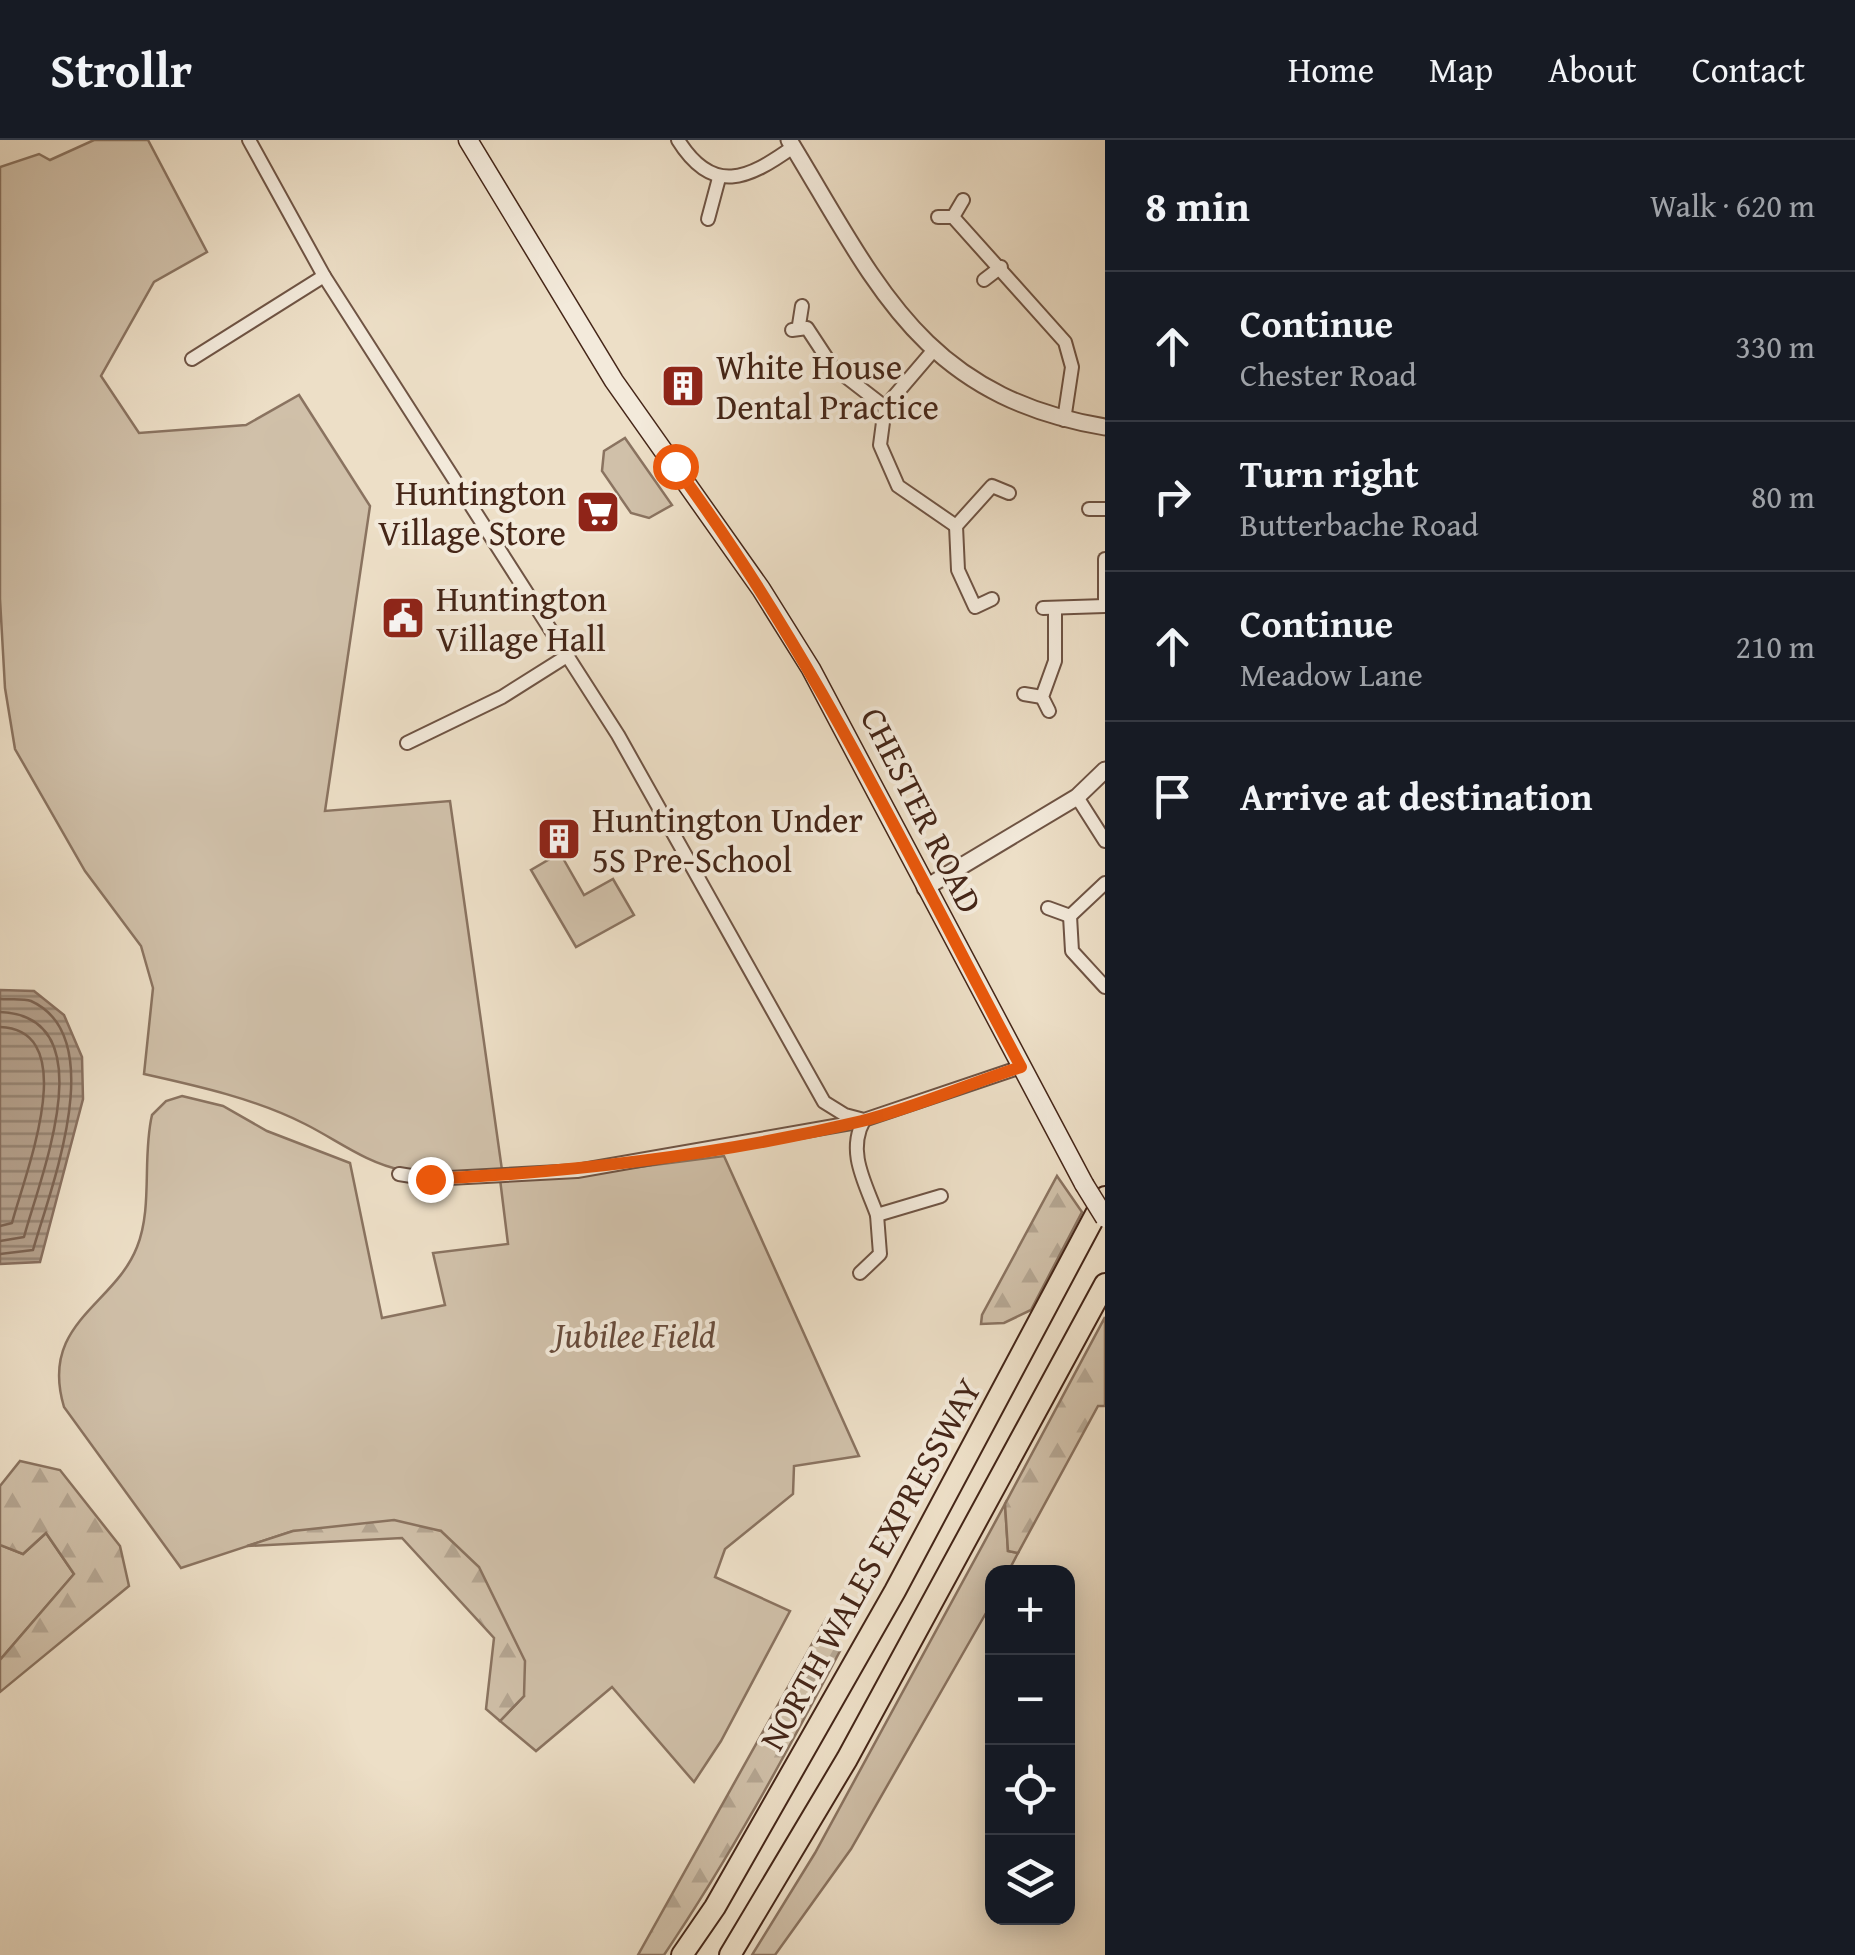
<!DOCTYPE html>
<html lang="en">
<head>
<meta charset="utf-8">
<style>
  :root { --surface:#171b24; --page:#242831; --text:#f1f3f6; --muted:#9ea1a6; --line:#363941 }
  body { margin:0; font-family:"Gentium Book Plus",serif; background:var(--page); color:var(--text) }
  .controls { position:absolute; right:30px; bottom:30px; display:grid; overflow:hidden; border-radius:20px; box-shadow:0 5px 25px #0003 }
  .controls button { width:90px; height:90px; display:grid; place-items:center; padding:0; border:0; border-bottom:2px solid var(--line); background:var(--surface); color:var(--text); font:50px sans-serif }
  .stop { position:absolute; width:30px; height:30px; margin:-22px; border:8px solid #ea580c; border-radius:50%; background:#fff }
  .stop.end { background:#ea580c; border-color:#fff; box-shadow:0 2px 10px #0008 }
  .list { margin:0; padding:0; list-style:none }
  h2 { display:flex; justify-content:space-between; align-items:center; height:130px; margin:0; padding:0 40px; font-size:42px }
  h2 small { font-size:32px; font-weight:400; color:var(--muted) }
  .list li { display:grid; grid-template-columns:65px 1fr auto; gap:30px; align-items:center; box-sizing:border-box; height:150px; padding:0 40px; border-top:2px solid var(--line) }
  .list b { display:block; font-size:38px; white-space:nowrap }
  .list p { margin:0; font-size:32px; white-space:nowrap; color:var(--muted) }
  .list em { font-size:32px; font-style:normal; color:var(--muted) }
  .icon { flex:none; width:55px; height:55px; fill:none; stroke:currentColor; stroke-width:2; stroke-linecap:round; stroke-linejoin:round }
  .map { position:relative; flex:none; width:1105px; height:1815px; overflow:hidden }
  header { display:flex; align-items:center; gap:60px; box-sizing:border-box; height:140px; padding:0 50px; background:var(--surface); border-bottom:2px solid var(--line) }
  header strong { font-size:48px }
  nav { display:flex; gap:55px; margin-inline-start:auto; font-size:35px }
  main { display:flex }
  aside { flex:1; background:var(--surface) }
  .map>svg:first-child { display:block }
  .green { fill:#d0c0a9; stroke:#8a7360; stroke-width:2.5 }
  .forest { fill:url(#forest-firs); stroke:#8a7360; stroke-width:2.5 }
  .water { fill:url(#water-rules); stroke:#886f5e; stroke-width:2.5 }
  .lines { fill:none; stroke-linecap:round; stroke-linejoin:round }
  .shore { stroke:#7c6352; stroke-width:2.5 }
  .minor-casing { stroke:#6f5444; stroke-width:16 }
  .tertiary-casing { stroke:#6f5444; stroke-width:19 }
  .secondary-casing { stroke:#452618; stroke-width:21 }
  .trunk-casing { stroke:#452618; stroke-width:24 }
  .minor { stroke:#f3eadb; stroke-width:12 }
  .tertiary { stroke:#f3eadb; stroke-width:15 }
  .secondary { stroke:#f3eadb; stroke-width:18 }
  .trunk { stroke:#eddfc7; stroke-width:20 }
  .secondary-bridge-casing { stroke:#452618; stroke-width:21; stroke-linecap:butt }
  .secondary-bridge { stroke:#f3eadb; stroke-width:18 }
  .route { stroke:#ea580c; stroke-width:12 }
  .labels { text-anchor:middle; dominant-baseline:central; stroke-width:8; stroke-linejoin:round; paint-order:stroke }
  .poi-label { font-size:35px; fill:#452618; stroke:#f3eadb; text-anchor:start }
  .street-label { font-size:35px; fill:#452618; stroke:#f3eadb }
  .park-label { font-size:35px; font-style:italic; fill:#684c3c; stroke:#f3eadb }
</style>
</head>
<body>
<header>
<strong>Strollr</strong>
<nav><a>Home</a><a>Map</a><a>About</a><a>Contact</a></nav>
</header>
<main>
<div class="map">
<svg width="1105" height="1815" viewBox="0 0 1105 1815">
  <defs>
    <pattern id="forest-firs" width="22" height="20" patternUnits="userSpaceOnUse" patternTransform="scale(2.5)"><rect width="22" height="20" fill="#d0c0a9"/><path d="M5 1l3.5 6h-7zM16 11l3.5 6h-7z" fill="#b4a591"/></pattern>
    <pattern id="water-rules" width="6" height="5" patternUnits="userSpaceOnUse" patternTransform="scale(2.5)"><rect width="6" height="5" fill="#b4a08c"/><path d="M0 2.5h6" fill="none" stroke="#948271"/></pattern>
  </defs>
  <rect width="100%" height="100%" fill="#eddfc7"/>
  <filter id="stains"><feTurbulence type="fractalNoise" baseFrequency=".002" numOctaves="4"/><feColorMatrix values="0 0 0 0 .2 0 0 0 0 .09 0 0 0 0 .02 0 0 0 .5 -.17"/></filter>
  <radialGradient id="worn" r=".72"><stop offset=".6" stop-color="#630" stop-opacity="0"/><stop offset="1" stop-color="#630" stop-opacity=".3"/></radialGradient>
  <!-- green -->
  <g class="green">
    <path d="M94 0H148L207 112 154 142 101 236 139 293 246 285 299 255 370 366 325 671 450 661 502 1030C469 1032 435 1037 402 1030 366 1023 337 1000 305 984 256 959 198 946 144 934L153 848 141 806 85 731 15 609 5 548 0 459V27L39 14 50 20Z"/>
    <polygon points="625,298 672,365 649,378 631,373 602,331 604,311"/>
    <polygon points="560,713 584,755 613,739 634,775 576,807 531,730"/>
    <path d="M182 956 223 966 267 991 350 1023 382 1178 445 1165 433 1113 508 1104 500 1039 584 1034 724 1016 859 1316 794 1326 793 1354 725 1409 715 1437 790 1471 721 1601 694 1642 612 1547 536 1611 500 1581 524 1556 441 1391H293L181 1428 64 1267C39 1183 114 1166 137 1107 153 1067 142 1017 152 975L166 961Z"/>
    <polygon points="1005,1364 1008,1411 1018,1413 1008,1432 992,1432 992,1461 986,1473 851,1709 775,1815 752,1815 815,1713"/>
    <polygon points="46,1393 74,1434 0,1520 0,1405 23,1414"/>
  </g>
  <!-- forest -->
  <g class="forest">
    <polygon points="1057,1036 1082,1072 1031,1170 1004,1183 981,1184 982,1175"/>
    <polygon points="1105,1177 1105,1266 1098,1266 1018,1413 1008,1411 1005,1364"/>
    <polygon points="20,1321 60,1330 120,1406 129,1446 0,1552 0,1520 74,1434 46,1393 23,1414 0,1405 0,1346"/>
    <polygon points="394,1380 441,1391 479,1427 525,1521 524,1556 500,1581 486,1569 494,1498 402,1398 247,1406 293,1391"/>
    <path d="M826 1479 838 1494 840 1511C785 1616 730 1717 664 1815H638Z"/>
  </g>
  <!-- water -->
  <polygon class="water" points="0,850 34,851 64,875 82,917 83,959 40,1122 0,1124"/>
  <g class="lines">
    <!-- shore -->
    <g class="shore">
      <path d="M0 859C9 860 23 858 31 861 111 897 50 1050 33 1110L0 1114"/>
      <path d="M0 872C107 876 40 1037 24 1097L0 1101"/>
      <path d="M0 887C84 890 24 1036 12 1083L0 1086"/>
    </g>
    <defs>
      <g id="minor">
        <polyline points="249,0 324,136 618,595 824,962 845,975 864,980 1021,927"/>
        <path d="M678 0C713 56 748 39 793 7"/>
        <polyline points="963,60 953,77 1065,202 1072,227 1064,280"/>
        <polyline points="938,77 953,77"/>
        <polyline points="708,79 719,38"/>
        <polyline points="984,140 1001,127"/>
        <polyline points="799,185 802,166"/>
        <polyline points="792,190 807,188 832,226 885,267"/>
        <polyline points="932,212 885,267 880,305 898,346 956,386 992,346 1009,353"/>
        <polyline points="192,219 324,136"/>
        <polyline points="1089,369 1105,369"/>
        <polyline points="956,386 958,430 975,467 992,459"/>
        <polyline points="1105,466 1105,419"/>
        <polyline points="1043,468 1105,466"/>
        <polyline points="1024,554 1042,557"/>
        <polyline points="1049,571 1042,557 1055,521 1055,468"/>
        <polyline points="407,603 502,557 567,516"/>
        <polyline points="1077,657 1105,701"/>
        <polyline points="1048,768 1070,776 1105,743"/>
        <polyline points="1070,776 1072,811 1105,847"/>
        <path d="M864 980C846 1012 866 1044 877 1075L941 1056"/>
        <polyline points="399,1034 430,1039 577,1031 857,982"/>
        <polyline points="860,1133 880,1114 877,1075"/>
      </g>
      <g id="tertiary">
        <path d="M789 0C877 144 921 256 1105 287"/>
        <polyline points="925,748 1077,657 1105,630"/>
      </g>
      <polyline id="secondary" points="468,0 614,241 761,449 811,529 1084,1044"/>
      <g id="trunk">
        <polyline points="682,1815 715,1767 895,1451 1105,1057"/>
        <polyline points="730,1815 847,1619 1105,1144"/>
      </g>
    </defs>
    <!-- minor casing -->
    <use href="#minor" class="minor-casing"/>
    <!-- tertiary casing -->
    <use href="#tertiary" class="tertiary-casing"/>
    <!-- secondary casing -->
    <use href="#secondary" class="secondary-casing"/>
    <!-- trunk casing -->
    <use href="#trunk" class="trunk-casing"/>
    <!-- minor -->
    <use href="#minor" class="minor"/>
    <!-- tertiary -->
    <use href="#tertiary" class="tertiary"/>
    <!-- secondary -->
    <use href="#secondary" class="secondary"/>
    <!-- trunk -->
    <use href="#trunk" class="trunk"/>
    <defs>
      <polyline id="secondary-bridge" points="1084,1044 1105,1078"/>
    </defs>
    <!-- secondary-bridge casing -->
    <use href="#secondary-bridge" class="secondary-bridge-casing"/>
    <!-- secondary-bridge -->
    <use href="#secondary-bridge" class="secondary-bridge"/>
  </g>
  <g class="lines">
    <!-- route -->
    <path class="route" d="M430 1039C576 1032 720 1015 862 981 916 967 968 944 1021 927 911 722 814 513 675 326"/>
  </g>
  <!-- icons -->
  <defs>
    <symbol id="building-square" viewBox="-11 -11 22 22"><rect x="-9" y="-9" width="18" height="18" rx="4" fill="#8f2418" stroke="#f3eadb"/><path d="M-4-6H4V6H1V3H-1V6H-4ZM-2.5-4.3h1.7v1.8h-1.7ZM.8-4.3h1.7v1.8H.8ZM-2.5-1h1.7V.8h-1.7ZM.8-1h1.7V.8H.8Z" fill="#fff"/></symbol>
    <symbol id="supermarket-square" viewBox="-11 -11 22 22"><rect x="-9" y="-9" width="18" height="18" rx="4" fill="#8f2418" stroke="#f3eadb"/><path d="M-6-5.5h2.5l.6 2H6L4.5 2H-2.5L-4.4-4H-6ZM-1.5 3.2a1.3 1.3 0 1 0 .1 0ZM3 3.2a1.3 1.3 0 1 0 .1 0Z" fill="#fff"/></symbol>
    <symbol id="civic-square" viewBox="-11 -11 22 22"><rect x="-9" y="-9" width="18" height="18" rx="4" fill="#8f2418" stroke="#f3eadb"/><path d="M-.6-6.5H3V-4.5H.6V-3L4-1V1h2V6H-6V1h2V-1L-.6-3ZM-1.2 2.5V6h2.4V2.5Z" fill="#fff"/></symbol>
  </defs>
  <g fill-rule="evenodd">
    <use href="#building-square" x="658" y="221" width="50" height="50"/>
    <use href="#supermarket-square" x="573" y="347" width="50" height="50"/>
    <use href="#civic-square" x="378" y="453" width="50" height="50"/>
    <use href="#building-square" x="534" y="674" width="50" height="50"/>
  </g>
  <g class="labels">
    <!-- poi labels -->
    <g class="poi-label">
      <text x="716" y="226">White House<tspan x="716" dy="40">Dental Practice</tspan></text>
      <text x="566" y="352" text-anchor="end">Huntington<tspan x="566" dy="40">Village Store</tspan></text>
      <text x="436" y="458">Huntington<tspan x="436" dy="40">Village Hall</tspan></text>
      <text x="592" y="679">Huntington Under<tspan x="592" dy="40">5S Pre-School</tspan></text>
    </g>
    <!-- street labels -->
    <g class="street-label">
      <text transform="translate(922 670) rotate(63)">CHESTER ROAD</text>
      <text transform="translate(870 1424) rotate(-61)">NORTH WALES EXPRESSWAY</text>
    </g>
    <!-- park labels -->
    <g class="park-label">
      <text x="635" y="1194">Jubilee Field</text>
    </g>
  </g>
  <rect width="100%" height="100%" filter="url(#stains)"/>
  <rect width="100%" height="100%" fill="url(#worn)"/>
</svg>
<div class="controls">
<button>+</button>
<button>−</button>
<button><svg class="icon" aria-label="locate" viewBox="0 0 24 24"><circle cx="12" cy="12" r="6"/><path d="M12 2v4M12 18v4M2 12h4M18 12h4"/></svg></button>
<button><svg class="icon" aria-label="layers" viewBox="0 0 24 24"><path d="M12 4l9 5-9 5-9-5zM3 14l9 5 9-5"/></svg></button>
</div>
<div class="stop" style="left:675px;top:326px"></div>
<div class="stop end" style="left:430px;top:1039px"></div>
</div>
<aside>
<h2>8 min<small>Walk · 620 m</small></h2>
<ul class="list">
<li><svg class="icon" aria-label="ahead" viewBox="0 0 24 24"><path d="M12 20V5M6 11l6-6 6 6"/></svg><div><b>Continue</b><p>Chester Road</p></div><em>330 m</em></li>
<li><svg class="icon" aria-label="right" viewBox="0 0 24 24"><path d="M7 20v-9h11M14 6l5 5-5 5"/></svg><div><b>Turn right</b><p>Butterbache Road</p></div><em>80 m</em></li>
<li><svg class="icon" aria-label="ahead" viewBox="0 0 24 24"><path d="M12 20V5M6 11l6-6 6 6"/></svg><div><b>Continue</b><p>Meadow Lane</p></div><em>210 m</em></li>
<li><svg class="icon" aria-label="arrive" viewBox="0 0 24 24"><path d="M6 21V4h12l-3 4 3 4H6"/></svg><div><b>Arrive at destination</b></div></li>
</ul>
</aside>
</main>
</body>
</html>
